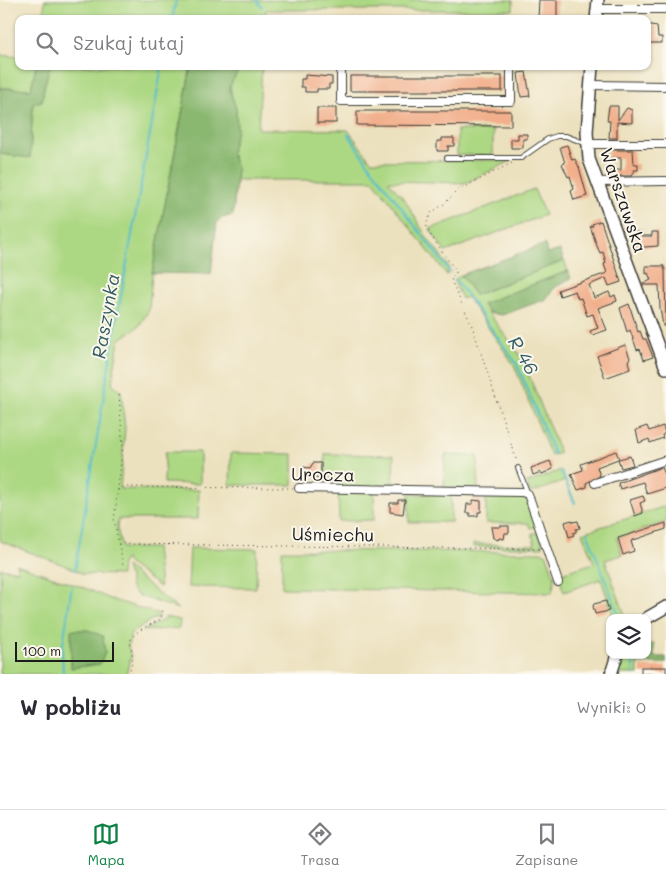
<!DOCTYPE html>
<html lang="pl">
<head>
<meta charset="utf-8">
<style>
  :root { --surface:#fff; --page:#f2f2f3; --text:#2b2b33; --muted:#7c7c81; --line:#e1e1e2; --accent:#0b8043 }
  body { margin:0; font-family:Mali,sans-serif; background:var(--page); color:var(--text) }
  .controls { position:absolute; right:15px; bottom:15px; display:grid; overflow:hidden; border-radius:10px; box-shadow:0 1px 4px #0004 }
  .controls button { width:45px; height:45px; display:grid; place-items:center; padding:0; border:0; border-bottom:1px solid var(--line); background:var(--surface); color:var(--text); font:25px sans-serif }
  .scale { position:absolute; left:15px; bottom:12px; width:99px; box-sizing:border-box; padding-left:5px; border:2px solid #1c1c1c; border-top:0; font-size:14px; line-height:18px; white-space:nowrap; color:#1c1c1c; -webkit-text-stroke:4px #fbf7ec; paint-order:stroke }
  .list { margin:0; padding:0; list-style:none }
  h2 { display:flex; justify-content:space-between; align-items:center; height:65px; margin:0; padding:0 20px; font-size:21px }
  h2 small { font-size:16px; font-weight:400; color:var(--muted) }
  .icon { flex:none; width:28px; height:28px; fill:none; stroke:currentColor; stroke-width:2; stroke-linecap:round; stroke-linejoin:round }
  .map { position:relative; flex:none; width:666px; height:674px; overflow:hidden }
  .search { position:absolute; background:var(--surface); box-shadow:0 1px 4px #0004; left:15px; right:15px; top:15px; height:55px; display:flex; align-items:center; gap:12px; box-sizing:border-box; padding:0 18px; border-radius:10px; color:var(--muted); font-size:19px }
  .sheet { height:135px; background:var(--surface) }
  nav { display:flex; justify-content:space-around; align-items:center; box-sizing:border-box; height:70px; border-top:1px solid var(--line); background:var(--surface); font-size:14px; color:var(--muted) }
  nav a { display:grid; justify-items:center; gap:2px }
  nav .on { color:var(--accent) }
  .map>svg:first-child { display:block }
  .green { fill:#add883; stroke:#647a50 }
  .forest { fill:#8ab871; stroke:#536a46 }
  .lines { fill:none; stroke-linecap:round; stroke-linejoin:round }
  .stream { stroke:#4fbbca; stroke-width:2 }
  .building { fill:#f2af8b }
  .lane-casing { stroke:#3b3a34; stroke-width:6 }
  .street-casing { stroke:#3b3a34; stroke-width:10 }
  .secondary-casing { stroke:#3b3a34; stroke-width:14 }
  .path { stroke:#3b3a34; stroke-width:1; stroke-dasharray:1 4; stroke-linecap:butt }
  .lane { stroke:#fff; stroke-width:4 }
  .street { stroke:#fff; stroke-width:8 }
  .secondary { stroke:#fff; stroke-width:11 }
  .labels { text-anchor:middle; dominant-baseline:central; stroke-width:4; stroke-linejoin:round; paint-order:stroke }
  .street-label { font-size:18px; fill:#1c1c1c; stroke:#fbf7ec }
  .water-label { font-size:19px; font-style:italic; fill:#305c62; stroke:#fbf7ec }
</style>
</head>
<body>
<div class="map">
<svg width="666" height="674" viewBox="0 0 666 674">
  <rect width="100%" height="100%" fill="#fbf7ec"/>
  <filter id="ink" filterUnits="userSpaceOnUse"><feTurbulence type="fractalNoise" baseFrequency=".02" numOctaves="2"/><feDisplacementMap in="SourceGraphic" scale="10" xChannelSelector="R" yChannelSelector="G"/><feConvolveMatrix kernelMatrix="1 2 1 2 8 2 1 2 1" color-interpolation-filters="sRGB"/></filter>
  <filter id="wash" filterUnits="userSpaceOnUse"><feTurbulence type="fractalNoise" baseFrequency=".0096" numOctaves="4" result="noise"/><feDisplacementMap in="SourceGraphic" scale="20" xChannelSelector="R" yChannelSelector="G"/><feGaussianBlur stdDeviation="1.12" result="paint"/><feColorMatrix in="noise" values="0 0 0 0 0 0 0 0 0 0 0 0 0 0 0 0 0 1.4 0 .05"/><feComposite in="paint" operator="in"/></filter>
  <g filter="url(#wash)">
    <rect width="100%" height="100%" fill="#ece1be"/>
    <!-- green -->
    <g class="green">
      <polygon points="45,0 513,0 513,10 266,10 265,19 43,19"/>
      <polygon points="0,55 19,57 19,66 36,66 31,89 0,88"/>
      <polygon points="50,66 191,66 152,273 149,310 139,326 119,340 112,383 121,391 125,428 120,489 199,490 198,519 118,519 117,528 122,548 156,548 160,587 129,564 125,559 122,564 121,575 83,574 69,567 0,541 0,154 30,157 33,103 42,101 44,87"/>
      <polygon points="227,66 262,66 258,129 348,130 371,161 513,160 465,183 388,181 405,200 426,236 449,267 447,275 373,180 236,180 237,168 231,153 237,129"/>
      <rect x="457" y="130" width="36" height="25"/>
      <polygon points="534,189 545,215 445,252 430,229"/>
      <polygon points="564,261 568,271 482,304 522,358 560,453 551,456 514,365 467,297 462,299 454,281 461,275 475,295"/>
      <polygon points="165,452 200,452 200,484 164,483"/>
      <polygon points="231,453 293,454 293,485 230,485"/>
      <polygon points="325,454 394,455 393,487 325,487"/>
      <polygon points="445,455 478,456 478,489 444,488"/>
      <polygon points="561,470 565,481 531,493 527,483"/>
      <polygon points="338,492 374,492 374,520 339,521"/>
      <rect x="409" y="494" width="42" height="28"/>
      <polygon points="486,495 524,496 527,499 538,526 530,528 528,523 486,523"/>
      <polygon points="666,506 666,522 617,538 622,555 605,560 626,618 614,618 601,579 564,592 558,574 594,563 582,533"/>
      <polygon points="532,533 539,533 543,547 473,547 473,544 535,545"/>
      <polygon points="190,548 257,549 256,588 188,587"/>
      <polygon points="282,550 541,552 547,555 555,578 552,593 282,588"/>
      <polygon points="16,564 90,590 110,599 159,614 157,619 153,619 131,633 128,646 131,657 126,674 0,674 0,568 18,571"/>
      <polygon points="126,567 178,609 137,595 130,587 130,575 128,575"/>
      <polygon points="165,617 180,620 179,628 143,631 164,619"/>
      <polygon points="623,655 637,655 638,674 617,674"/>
    </g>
    <!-- forest -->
    <g class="forest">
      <polygon points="36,66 50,66 44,87 42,101 33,103 30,158 0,154 0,88 31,89"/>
      <polygon points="191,66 227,66 238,71 229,88 236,108 237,129 231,153 237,168 233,215 222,218 217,221 211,274 152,273"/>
      <polygon points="545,244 547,254 560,250 564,261 475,295 461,275"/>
      <polygon points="568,271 571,278 554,288 546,299 502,315 490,313 482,304"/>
      <polygon points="71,630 88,630 103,636 105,653 100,664 71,668"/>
      <polygon points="647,644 654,644 654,657 666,657 666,663 638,663 637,655 647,655"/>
    </g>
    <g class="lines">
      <!-- stream -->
      <g class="stream">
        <polyline points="257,0 262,7"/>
        <polyline points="172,19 176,0"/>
        <polyline points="348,134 367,162 450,272"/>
        <polyline points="455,279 517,364 554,454"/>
        <polyline points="561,471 575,503"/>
        <polyline points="587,532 620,618"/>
        <polyline points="75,570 115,330 162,66"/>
        <polyline points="63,674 62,651 72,585"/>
        <polyline points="633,674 633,655"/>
      </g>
    </g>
    <g id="blocks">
      <!-- building -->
      <g class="building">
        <polygon points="539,0 557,0 557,19 538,19"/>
        <polygon points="651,25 657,26 658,37 662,37 662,43 648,43 647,26"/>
        <polygon points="526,72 530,96 521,97 518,73"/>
        <polygon points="305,75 332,77 332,84 329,84 329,89 317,89 317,92 305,92 305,87 301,87 301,79 305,79"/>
        <rect x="350" y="76" width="152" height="15"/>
        <polygon points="609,106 618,106 618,120 627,108 632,110 632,123 617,122 617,138 609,138 610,121 607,121"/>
        <rect x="317" y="108" width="19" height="15"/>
        <polygon points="357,111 511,111 511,126 357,125"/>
        <polygon points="518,134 527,134 527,139 523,139 523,148 511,148 511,139 518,139"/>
        <polygon points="442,138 454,138 454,146 448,146 448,151 437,151 437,141 442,141"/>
        <polygon points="567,145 572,160 575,159 579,167 587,196 574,200 571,191 574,189 570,176 568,177 562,164 565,163 560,147"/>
        <polygon points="608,150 633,150 634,164 638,164 638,170 634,170 634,173 632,173 632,176 611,176 611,170 621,170 621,158 608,158"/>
        <polygon points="601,221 621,282 609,286 606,278 589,285 594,298 609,292 611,297 615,295 617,301 598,308 607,330 592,335 590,331 598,328 593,314 587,316 581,298 578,299 575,291 560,296 558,290 607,273 604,264 606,263 603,252 600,253 597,246 590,226 593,226 592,224"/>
        <polygon points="632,232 642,232 642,236 652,236 652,232 658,232 658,246 632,248"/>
        <polygon points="646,266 664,266 664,269 665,269 666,326 663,326 660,308 659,285 643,285 643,284 651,280 648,273 646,274"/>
        <polygon points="629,304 638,332 640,331 643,339 646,339 653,357 644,360 640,349 637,350 630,330 627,332 620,308"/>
        <polygon points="625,345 630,358 628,361 630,369 605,378 597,356"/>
        <polygon points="647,426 649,431 663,426 665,433 662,435 663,438 650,443 649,439 639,443 636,430"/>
        <polygon points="616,451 619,459 630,456 633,465 621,468 618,459 597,467 600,476 586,483 587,487 578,490 571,474 583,470 581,464"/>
        <polygon points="550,461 553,469 542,474 541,472 533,475 531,468"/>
        <polygon points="313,463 321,463 321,479 303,476 303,467 310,468"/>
        <polygon points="662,467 665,475 666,475 666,488 647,494 643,482 620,489 618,483"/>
        <polygon points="643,496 645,501 640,503 643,513 635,516 630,500"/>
        <polygon points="398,500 405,500 403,514 390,512 390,503 398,503"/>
        <polygon points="473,500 481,501 481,512 478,512 478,516 470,516 470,513 466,513 467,504 473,504"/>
        <polygon points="572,520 573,522 578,521 580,528 576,529 576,532 573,533 574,535 569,537 565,522"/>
        <polygon points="666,523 666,529 631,541 634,551 623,555 618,538"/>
        <polygon points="500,526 509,526 509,533 505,533 504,539 499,538 498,540 493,538 491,527 500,527"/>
        <polygon points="606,601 609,611 595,614 593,606 594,604"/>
        <rect x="641" y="667" width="25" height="7"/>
      </g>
    </g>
  </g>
  <g filter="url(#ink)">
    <use href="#blocks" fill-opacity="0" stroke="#3b3a34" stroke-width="1"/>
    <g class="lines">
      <defs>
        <g id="lane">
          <polyline points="447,158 521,158 548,139 557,136 566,136 587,144"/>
          <polyline points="518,468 528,494"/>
        </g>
        <g id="street">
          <polyline points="597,9 666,9"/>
          <polyline points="341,66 341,101 511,101 511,66"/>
          <polyline points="591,85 666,86"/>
          <polyline points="587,144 666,144"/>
          <polyline points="597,182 666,181"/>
          <polyline points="595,483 666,460"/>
          <polyline points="299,488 522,492 528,494 558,582"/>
        </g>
        <g id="secondary">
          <polyline points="596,19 598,0"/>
          <polyline points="592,66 587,132 589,159 666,368"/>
          <polyline points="647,618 666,607"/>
          <polyline points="611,674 617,655"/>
        </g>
      </defs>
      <!-- lane casing -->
      <use href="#lane" class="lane-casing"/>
      <!-- street casing -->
      <use href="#street" class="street-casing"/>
      <!-- secondary casing -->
      <use href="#secondary" class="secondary-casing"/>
      <!-- path -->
      <g class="path">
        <polyline points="512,163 458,190 444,204 431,213 426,225 431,236 456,271 456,274 451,278 453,285 472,326 517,462"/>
        <polyline points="119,395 123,447 114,520 123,564"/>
        <polyline points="118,490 123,487 293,488"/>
        <polyline points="118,544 539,549"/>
        <polyline points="129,674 133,658 130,641 133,636 140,630 161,619 163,610"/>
      </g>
      <!-- lane -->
      <use href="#lane" class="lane"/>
      <!-- street -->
      <use href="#street" class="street"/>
      <!-- secondary -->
      <use href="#secondary" class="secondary"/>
    </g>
  </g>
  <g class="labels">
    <!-- street labels -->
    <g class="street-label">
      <text transform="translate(624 200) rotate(71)">Warszawska</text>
      <text transform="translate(323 474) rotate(1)">Urocza</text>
      <text transform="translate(333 534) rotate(1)">Uśmiechu</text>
    </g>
    <!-- water labels -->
    <g class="water-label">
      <text transform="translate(105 316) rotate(-80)">Raszynka</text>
      <text transform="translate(524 355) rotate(60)">R 46</text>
    </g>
  </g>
</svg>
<div class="controls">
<button><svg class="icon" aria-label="layers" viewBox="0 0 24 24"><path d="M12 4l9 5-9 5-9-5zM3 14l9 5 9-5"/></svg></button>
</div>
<div class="scale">100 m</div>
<div class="search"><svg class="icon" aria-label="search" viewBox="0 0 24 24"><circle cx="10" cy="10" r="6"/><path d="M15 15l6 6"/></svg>Szukaj tutaj</div>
</div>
<section class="sheet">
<h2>W pobliżu<small>Wyniki: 0</small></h2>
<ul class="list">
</ul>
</section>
<nav>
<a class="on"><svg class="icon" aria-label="map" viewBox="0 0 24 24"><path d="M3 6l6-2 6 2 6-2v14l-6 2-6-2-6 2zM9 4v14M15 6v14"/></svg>Mapa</a>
<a><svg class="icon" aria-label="directions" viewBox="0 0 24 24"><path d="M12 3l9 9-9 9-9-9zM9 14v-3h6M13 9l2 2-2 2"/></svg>Trasa</a>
<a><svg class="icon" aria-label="saved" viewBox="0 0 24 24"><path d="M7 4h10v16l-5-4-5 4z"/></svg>Zapisane</a>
</nav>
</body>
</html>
